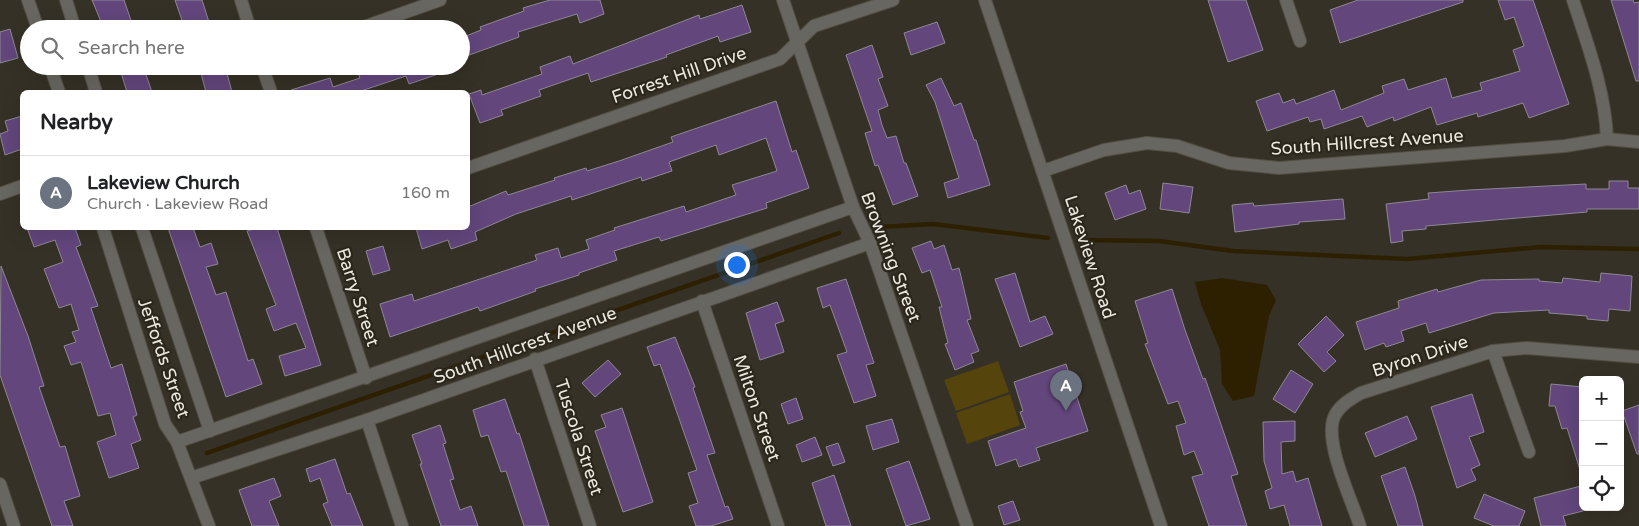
<!DOCTYPE html>
<html lang="en">
<head>
<meta charset="utf-8">
<style>
  :root { --surface:#fff; --page:#f2f2f2; --text:#202124; --muted:#757577; --line:#e0e0e0; --accent:#6c5c7f }
  body { margin:0; font-family:"Varela Round",sans-serif; background:var(--page); color:var(--text) }
  .controls { position:absolute; right:15px; bottom:15px; display:grid; overflow:hidden; border-radius:8px; box-shadow:0 5px 20px #0002 }
  .controls button { width:45px; height:45px; display:grid; place-items:center; padding:0; border:0; border-bottom:1px solid var(--line); background:var(--surface); color:var(--text); font:25px sans-serif }
  .you { position:absolute; left:736px; top:264px; width:18px; height:18px; margin:-12px; border:4px solid #fff; border-radius:50%; background:#1a73e8; box-shadow:0 0 0 8px #1a73e833 }
  .badge { display:grid; place-items:center; width:32px; height:32px; border-radius:50%; background:var(--accent); color:#fff; font-size:16px; font-weight:700 }
  .pin { position:absolute; translate:-50% -41px; filter:drop-shadow(0 1px 2px #0008) }
  .pin::after { content:''; position:absolute; top:26px; width:18px; height:15px; background:inherit; clip-path:polygon(0 0,100% 0,50% 100%) }
  .list { margin:0; padding:0; list-style:none }
  h2 { display:flex; justify-content:space-between; align-items:center; height:65px; margin:0; padding:0 20px; font-size:21px }
  h2 small { font-size:16px; font-weight:400; color:var(--muted) }
  .list li { display:grid; grid-template-columns:32px 1fr auto; gap:15px; align-items:center; box-sizing:border-box; height:75px; padding:0 20px; border-top:1px solid var(--line) }
  .list b { display:block; font-size:19px; white-space:nowrap }
  .list p { margin:0; font-size:16px; white-space:nowrap; color:var(--muted) }
  .list em { font-size:16px; font-style:normal; color:var(--muted) }
  .icon { flex:none; width:28px; height:28px; fill:none; stroke:currentColor; stroke-width:2; stroke-linecap:round; stroke-linejoin:round }
  .map { position:relative; flex:none; width:1639px; height:526px; overflow:hidden }
  .search { position:absolute; background:var(--surface); box-shadow:0 5px 20px #0002; left:20px; top:20px; width:450px; height:55px; display:flex; align-items:center; gap:12px; box-sizing:border-box; padding:0 18px; border-radius:28px; color:var(--muted); font-size:19px }
  .panel { position:absolute; background:var(--surface); box-shadow:0 5px 20px #0002; left:20px; top:90px; width:450px; height:140px; border-radius:8px }
  .map>svg:first-child { display:block }
  .green { fill:#56440d }
  .water { fill:#2d2000 }
  .lines { fill:none; stroke-linecap:round; stroke-linejoin:round }
  .stream { stroke:#2d2000; stroke-width:4.5 }
  .building { fill:#62467c; stroke:#8e8895 }
  .minor-casing { stroke:#524e44; stroke-width:14 }
  .tertiary-casing { stroke:#524e44; stroke-width:14 }
  .minor { stroke:#686660; stroke-width:12 }
  .tertiary { stroke:#686660; stroke-width:12 }
  .labels { text-anchor:middle; dominant-baseline:central; stroke-width:4.5; stroke-linejoin:round; paint-order:stroke }
  .street-label { font-size:18px; fill:#eae8e0; stroke:#2b271c }
</style>
</head>
<body>
<div class="map">
<svg width="1639" height="526" viewBox="0 0 1639 526">
  <rect width="100%" height="100%" fill="#353126"/>
  <!-- green -->
  <g class="green">
    <polygon points="998,361 1009,392 956,411 944,380"/>
    <polygon points="1010,394 1020,425 967,444 956,413"/>
  </g>
  <!-- water -->
  <polygon class="water" points="1222,278 1267,285 1276,300 1269,316 1254,396 1233,401 1222,384 1220,350 1201,304 1195,282"/>
  <g class="lines">
    <!-- stream -->
    <g class="stream">
      <polyline points="879,227 933,224 1048,238"/>
      <polyline points="1080,240 1159,241 1233,251 1407,259 1540,247 1639,249"/>
      <polyline points="207,453 839,233"/>
    </g>
  </g>
  <!-- building -->
  <g class="building">
    <polygon points="92,0 124,0 134,29 104,29"/>
    <polygon points="175,0 202,0 209,22 185,29"/>
    <polygon points="550,0 600,0 604,14 580,23 577,14 518,32 519,37 461,58 461,38 481,30 480,27 524,11 523,8"/>
    <polygon points="1208,0 1246,0 1263,50 1228,62"/>
    <polygon points="1358,0 1463,0 1463,2 1340,43 1330,10"/>
    <polygon points="1498,0 1533,0 1569,104 1529,118 1523,103 1478,117 1477,113 1437,125 1431,107 1394,121 1393,117 1367,127 1362,116 1324,129 1321,119 1310,122 1308,117 1267,131 1256,101 1279,93 1283,103 1294,99 1296,104 1334,90 1341,110 1384,93 1382,86 1404,79 1408,90 1446,78 1452,98 1482,90 1480,83 1520,71 1513,50 1524,46 1514,17 1505,20"/>
    <polygon points="1611,0 1633,0 1634,3 1639,2 1639,81 1636,81"/>
    <polygon points="742,5 751,32 720,42 718,36 666,55 667,57 591,82 588,73 539,90 541,96 501,110 503,115 480,123 469,94 481,90 482,95 542,74 540,67 570,56 573,64 699,15 700,19"/>
    <polygon points="937,22 945,43 911,55 904,33"/>
    <polygon points="10,29 18,58 0,63 0,32"/>
    <polygon points="872,45 883,77 878,79 888,106 878,110 882,125 887,138 896,136 904,163 906,163 918,196 893,205 878,165 875,166 865,133 872,131 846,55"/>
    <polygon points="119,66 143,66 152,92 127,92"/>
    <polygon points="199,66 225,66 232,92 206,92"/>
    <polygon points="377,66 456,66 456,68 409,84 406,76 358,92 292,92 291,90 330,78 333,87 360,78 358,73"/>
    <polygon points="941,78 954,106 961,103 974,140 976,140 990,185 948,198 944,183 959,178 935,102 926,85"/>
    <polygon points="776,101 792,152 796,150 809,188 766,203 767,208 661,241 659,237 614,251 617,260 579,273 579,275 535,289 536,291 480,311 478,307 390,337 380,304 412,294 414,301 537,260 535,255 558,248 561,258 589,249 586,240 615,230 614,228 684,206 686,212 736,195 732,185 777,171 766,138 719,155 716,145 669,162 672,171 642,181 641,177 572,200 571,196 516,214 475,232 477,240 451,249 448,240 422,249 416,228 468,228 468,207 506,191 508,195 555,180 554,178 586,168 587,171 619,161 673,142 671,137"/>
    <polygon points="22,116 22,149 5,155 0,134 8,131 5,121"/>
    <polygon points="1609,181 1628,181 1628,188 1639,188 1639,209 1587,209 1587,212 1426,226 1426,229 1402,231 1403,241 1391,243 1386,204 1429,199 1428,193 1469,190 1586,184 1586,189 1609,189"/>
    <polygon points="1163,183 1193,187 1189,213 1160,209"/>
    <polygon points="1126,185 1129,194 1140,190 1146,209 1115,220 1105,193"/>
    <polygon points="1343,199 1345,219 1299,222 1299,224 1235,232 1232,205 1253,203 1254,206"/>
    <polygon points="27,228 75,228 81,245 76,247 98,306 91,308 111,368 122,364 137,415 133,417 141,440 131,444 139,468 109,478 97,442 116,435 110,413 98,416 81,362 71,365 64,346 76,342 72,332 79,330 71,304 59,308 44,269 63,262 55,240 34,247"/>
    <polygon points="168,228 193,228 200,247 211,243 218,264 206,267 216,295 226,292 248,361 253,359 262,384 226,397"/>
    <polygon points="257,228 277,228 321,365 285,376 279,356 306,348 296,323 274,331 266,309 276,305 247,231"/>
    <polygon points="931,241 934,249 944,245 952,270 959,268 971,319 967,320 979,351 971,354 974,362 955,370 945,344 948,343 939,307 942,307 930,270 922,273 912,248"/>
    <polygon points="383,246 390,270 373,275 366,251"/>
    <polygon points="1,266 28,336 44,386 39,387 60,447 65,446 80,496 64,501 73,526 52,526 0,375"/>
    <polygon points="1015,273 1030,322 1045,316 1053,334 1020,347 995,279"/>
    <polygon points="1601,273 1632,276 1630,311 1609,309 1608,321 1587,319 1587,316 1549,313 1549,310 1494,313 1429,333 1426,323 1401,331 1404,341 1386,347 1384,343 1365,350 1356,322 1399,308 1398,301 1437,289 1438,292 1481,280 1539,279 1539,281 1562,283 1563,278 1600,282"/>
    <polygon points="846,279 874,363 866,365 876,396 854,403 837,355 847,352 830,305 823,308 817,288"/>
    <polygon points="1172,289 1185,330 1203,379 1205,378 1238,474 1231,476 1247,526 1209,526 1192,477 1203,474 1194,451 1184,455 1176,426 1186,423 1178,401 1168,404 1145,344 1148,343 1135,301"/>
    <polygon points="777,302 784,321 775,324 784,352 760,360 746,313"/>
    <polygon points="1326,316 1344,335 1327,352 1336,361 1324,372 1298,344"/>
    <polygon points="675,337 695,387 693,388 715,453 707,455 725,507 728,506 733,519 711,526 696,526 689,506 698,503 688,473 697,470 660,364 654,366 647,347"/>
    <polygon points="608,360 621,374 595,397 582,383"/>
    <polygon points="1066,364 1088,431 1036,448 1040,460 1019,467 1016,459 996,466 988,441 1026,428 1020,412 1023,411 1014,382"/>
    <polygon points="1291,370 1313,384 1295,413 1273,399"/>
    <polygon points="1551,384 1583,387 1583,470 1580,470 1567,428 1562,429 1555,406 1549,406"/>
    <polygon points="1472,394 1484,432 1469,437 1480,465 1471,469 1476,480 1457,488 1431,407"/>
    <polygon points="796,398 803,419 788,424 781,404"/>
    <polygon points="505,399 517,434 519,433 549,526 524,526 506,471 501,472 488,435 481,437 473,410"/>
    <polygon points="1639,405 1639,454 1637,454 1622,411"/>
    <polygon points="622,408 653,502 623,512 595,431 606,427 601,415"/>
    <polygon points="1407,416 1417,439 1375,457 1365,433"/>
    <polygon points="892,419 899,442 873,450 866,426"/>
    <polygon points="1295,421 1295,441 1281,442 1282,474 1293,471 1296,482 1308,478 1322,526 1290,526 1284,505 1270,509 1265,491 1272,488 1264,461 1263,422"/>
    <polygon points="440,425 446,443 443,444 454,479 450,480 460,510 471,506 478,526 441,526 420,464 422,464 412,435"/>
    <polygon points="815,437 822,455 802,462 796,445"/>
    <polygon points="838,443 845,462 833,466 826,447"/>
    <polygon points="335,459 347,494 350,493 363,526 332,526 323,504 328,502 320,478 310,482 306,469"/>
    <polygon points="909,461 930,519 906,526 886,469"/>
    <polygon points="1405,467 1415,496 1423,526 1398,526 1381,476"/>
    <polygon points="834,475 851,526 826,526 812,483"/>
    <polygon points="274,478 281,496 269,501 279,526 252,526 239,490"/>
    <polygon points="1581,486 1583,511 1563,516 1566,526 1541,526 1534,498"/>
    <polygon points="1484,494 1525,511 1519,526 1494,526 1474,518"/>
    <polygon points="1013,501 1020,520 1004,525 998,506"/>
  </g>
  <g class="lines">
    <defs>
      <g id="minor">
        <polyline points="28,0 38,29"/>
        <polyline points="66,0 75,29"/>
        <polyline points="241,0 250,29"/>
        <polyline points="783,0 853,207 870,243 967,526"/>
        <polyline points="1286,0 1300,41"/>
        <path d="M1573 0C1588 46 1605 90 1607 139"/>
        <polyline points="358,29 440,0"/>
        <polyline points="50,66 59,92"/>
        <polyline points="88,66 96,92"/>
        <polyline points="262,66 271,92"/>
        <polyline points="468,168 780,59 814,26 893,0"/>
        <polyline points="1043,171 1104,150 1147,143 1177,146 1229,163 1279,168 1565,146 1607,139 1639,142"/>
        <polyline points="0,194 22,186"/>
        <polyline points="103,228 165,424 177,442 209,526"/>
        <polyline points="142,228 210,431"/>
        <polyline points="316,228 366,378"/>
        <polyline points="702,301 778,526"/>
        <polyline points="1493,351 1529,452"/>
        <polyline points="535,359 590,526"/>
        <polyline points="367,420 402,526"/>
        <polyline points="177,442 853,207"/>
        <polyline points="191,478 367,420 870,243"/>
        <polyline points="0,484 14,526"/>
        <path d="M1360 526C1352 500 1322 439 1335 415 1341 404 1351 399 1361 393L1493 351 1527 348 1639 357"/>
      </g>
      <polyline id="tertiary" points="985,0 1161,526"/>
    </defs>
    <!-- minor casing -->
    <use href="#minor" class="minor-casing"/>
    <!-- tertiary casing -->
    <use href="#tertiary" class="tertiary-casing"/>
    <!-- minor -->
    <use href="#minor" class="minor"/>
    <!-- tertiary -->
    <use href="#tertiary" class="tertiary"/>
  </g>
  <g class="labels">
    <!-- street labels -->
    <g class="street-label">
      <text transform="translate(679 75) rotate(-19)">Forrest Hill Drive</text>
      <text transform="translate(1367 142) rotate(-4)">South Hillcrest Avenue</text>
      <text transform="translate(891 257) rotate(69)">Browning Street</text>
      <text transform="translate(1090 257) rotate(72)">Lakeview Road</text>
      <text transform="translate(358 297) rotate(72)">Barry Street</text>
      <text transform="translate(525 345) rotate(-20)">South Hillcrest Avenue</text>
      <text transform="translate(1420 356) rotate(-18)">Byron Drive</text>
      <text transform="translate(164 358) rotate(71)">Jeffords Street</text>
      <text transform="translate(757 408) rotate(71)">Milton Street</text>
      <text transform="translate(579 437) rotate(72)">Tuscola Street</text>
    </g>
  </g>
</svg>
<div class="controls">
<button>+</button>
<button>−</button>
<button><svg class="icon" aria-label="locate" viewBox="0 0 24 24"><circle cx="12" cy="12" r="6"/><path d="M12 2v4M12 18v4M2 12h4M18 12h4"/></svg></button>
</div>
<div class="you"></div>
<div class="pin badge" style="left:1066px;top:411px;background:#6b7280">A</div>
<div class="search"><svg class="icon" aria-label="search" viewBox="0 0 24 24"><circle cx="10" cy="10" r="6"/><path d="M15 15l6 6"/></svg>Search here</div>
<section class="panel">
<h2>Nearby<small></small></h2>
<ul class="list">
<li><span class="badge" style="background:#6b7280">A</span><div><b>Lakeview Church</b><p>Church · Lakeview Road</p></div><em>160 m</em></li>
</ul>
</section>
</div>
</body>
</html>
